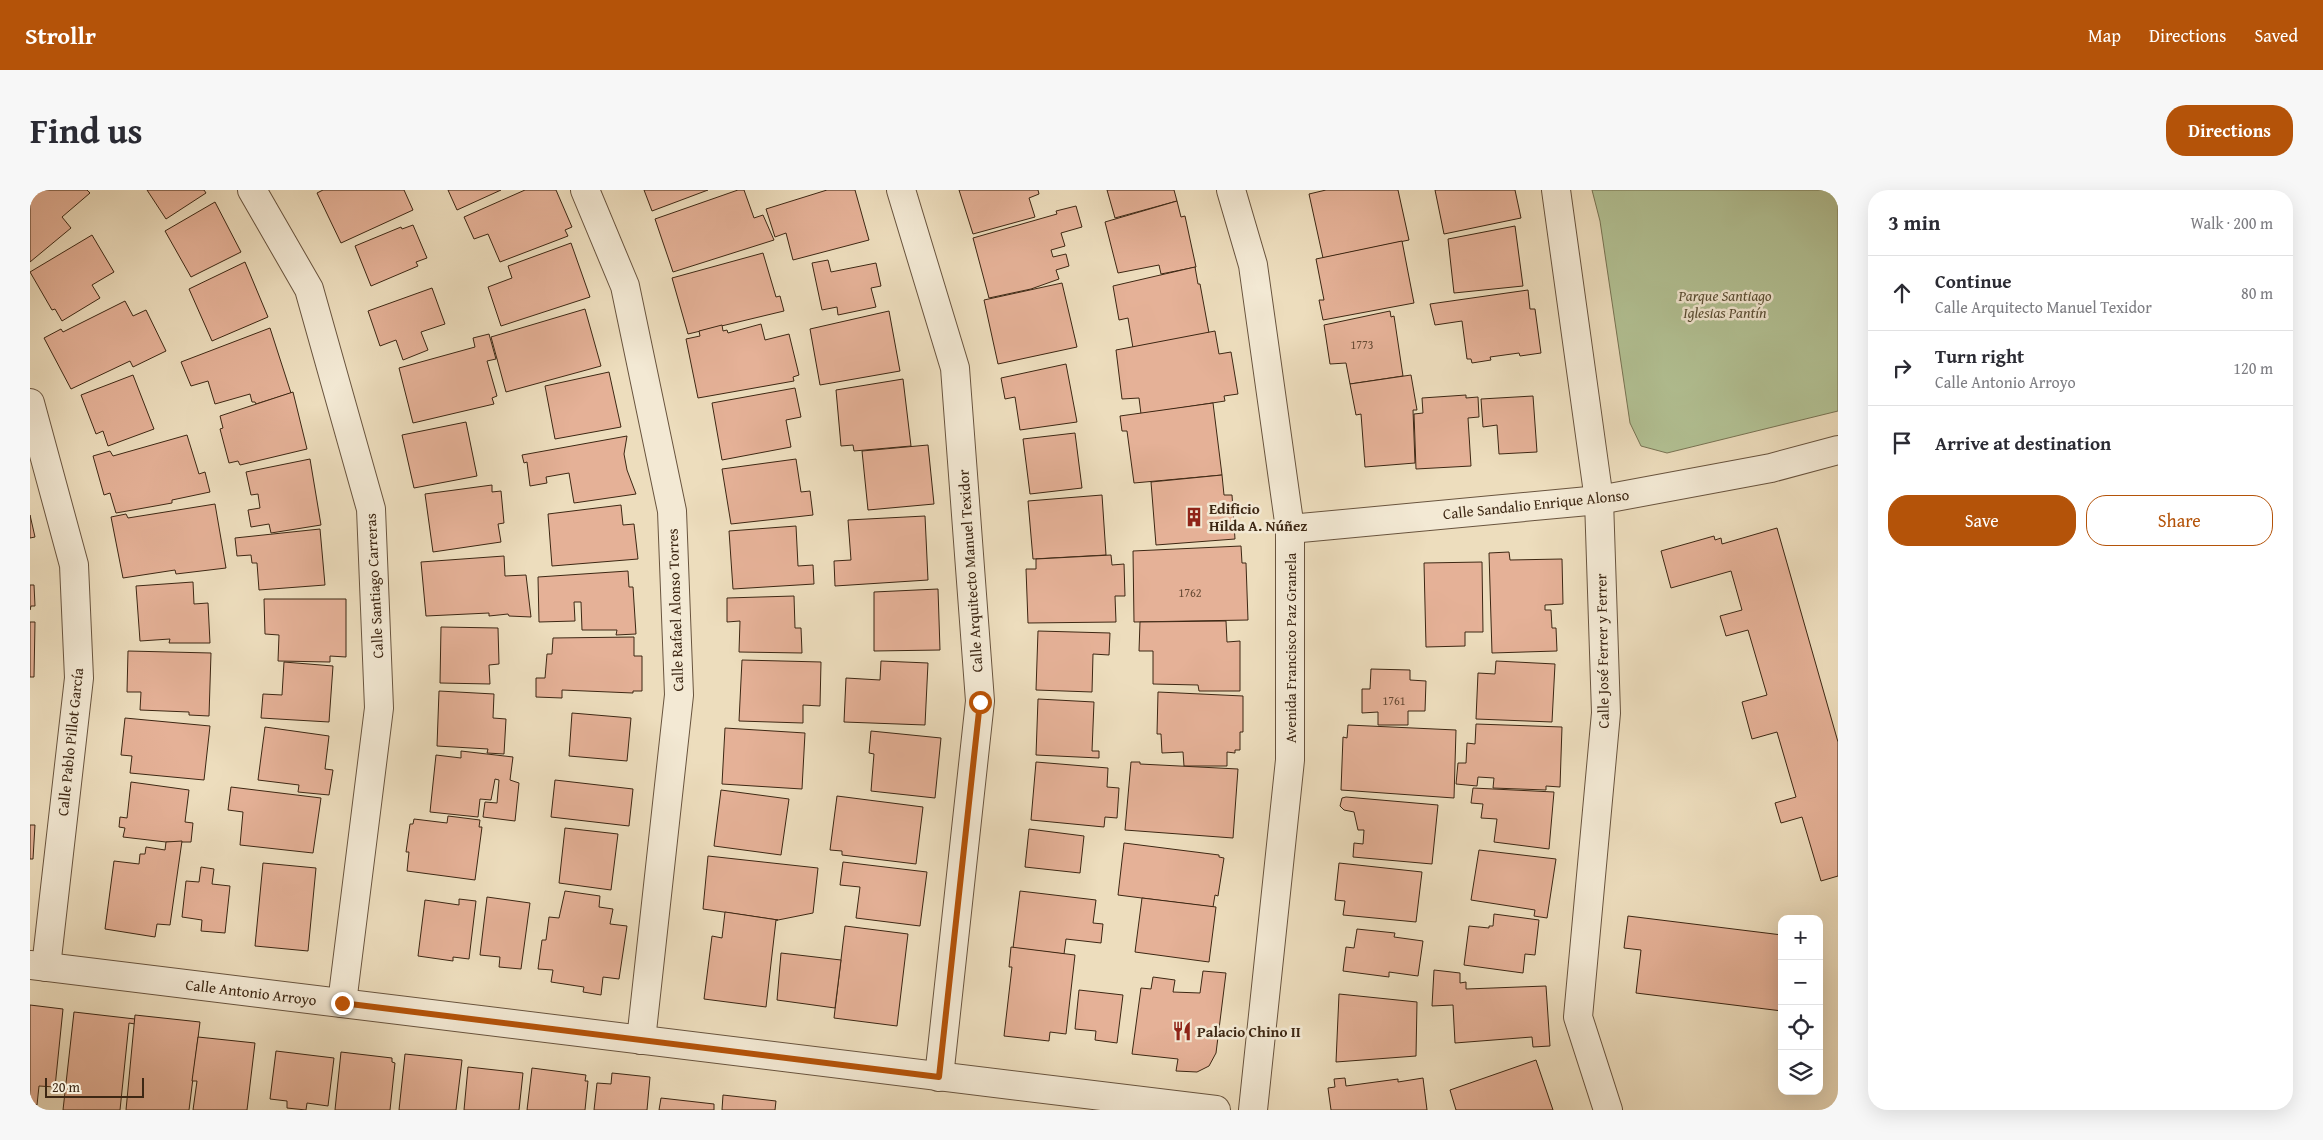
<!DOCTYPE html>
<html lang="en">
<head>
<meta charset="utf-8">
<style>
  :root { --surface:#fff; --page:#f7f7f7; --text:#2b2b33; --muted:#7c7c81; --line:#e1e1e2; --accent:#b45309 }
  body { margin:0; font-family:"Gentium Book Plus",serif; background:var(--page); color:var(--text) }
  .controls { position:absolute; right:15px; bottom:15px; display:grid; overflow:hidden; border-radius:10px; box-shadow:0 5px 20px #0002 }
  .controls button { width:45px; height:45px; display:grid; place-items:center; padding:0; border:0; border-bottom:1px solid var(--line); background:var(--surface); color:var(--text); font:25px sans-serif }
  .scale { position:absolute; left:15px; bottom:12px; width:99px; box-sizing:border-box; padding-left:5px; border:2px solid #3d2713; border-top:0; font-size:14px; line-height:18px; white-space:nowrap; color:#3d2713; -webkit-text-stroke:4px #f3e9d4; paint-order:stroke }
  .stop { position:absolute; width:15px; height:15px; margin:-11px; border:4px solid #b45309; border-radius:50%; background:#fff }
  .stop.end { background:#b45309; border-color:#fff; box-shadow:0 1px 5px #0008 }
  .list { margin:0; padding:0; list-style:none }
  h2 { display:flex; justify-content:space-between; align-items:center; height:65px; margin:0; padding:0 20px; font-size:21px }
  h2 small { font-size:16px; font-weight:400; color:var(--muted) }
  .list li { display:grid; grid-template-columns:32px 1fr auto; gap:15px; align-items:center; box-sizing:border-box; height:75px; padding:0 20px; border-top:1px solid var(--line) }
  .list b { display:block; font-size:19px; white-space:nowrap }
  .list p { margin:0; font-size:16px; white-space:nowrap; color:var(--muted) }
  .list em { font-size:16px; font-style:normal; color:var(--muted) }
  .actions { display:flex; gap:10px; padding:15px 20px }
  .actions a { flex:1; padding:11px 0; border:1px solid var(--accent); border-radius:20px; text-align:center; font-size:18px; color:var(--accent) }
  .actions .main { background:var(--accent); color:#fff }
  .icon { flex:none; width:28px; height:28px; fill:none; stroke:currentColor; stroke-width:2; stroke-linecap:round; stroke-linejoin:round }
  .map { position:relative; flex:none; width:1808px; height:920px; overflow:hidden; border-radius:20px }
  header { display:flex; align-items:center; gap:30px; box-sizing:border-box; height:70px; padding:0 25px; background:var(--accent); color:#fff }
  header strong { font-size:24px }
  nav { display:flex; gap:28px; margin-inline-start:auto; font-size:18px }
  .intro { display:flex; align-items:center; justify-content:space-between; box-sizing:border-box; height:120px; padding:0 30px }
  h1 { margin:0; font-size:35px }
  .button { padding:12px 22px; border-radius:20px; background:var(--accent); color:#fff; font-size:18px; font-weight:700 }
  main { display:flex; gap:30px; padding:0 30px }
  aside { flex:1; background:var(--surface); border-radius:20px; box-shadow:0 5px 20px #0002 }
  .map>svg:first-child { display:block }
  .green { fill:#b3c295; stroke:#787454 }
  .building { fill:#e5b197; stroke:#3d2713 }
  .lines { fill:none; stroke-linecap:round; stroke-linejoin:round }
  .minor-casing { stroke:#69543e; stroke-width:30 }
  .minor { stroke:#f3e9d4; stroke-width:28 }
  .route { stroke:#b45309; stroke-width:6 }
  .labels { text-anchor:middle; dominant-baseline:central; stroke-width:5; stroke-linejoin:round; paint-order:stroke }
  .number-label { font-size:12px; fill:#674a34 }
  .park-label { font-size:15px; font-style:italic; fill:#5a4e34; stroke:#f3e9d4 }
  .street-label { font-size:15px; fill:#3d2713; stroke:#f3e9d4 }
  .poi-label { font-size:15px; font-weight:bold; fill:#3d2713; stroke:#f3e9d4; text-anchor:start }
</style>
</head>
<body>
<header>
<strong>Strollr</strong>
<nav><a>Map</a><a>Directions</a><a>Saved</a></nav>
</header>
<div class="intro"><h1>Find us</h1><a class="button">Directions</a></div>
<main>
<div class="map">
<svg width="1808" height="920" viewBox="0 0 1808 920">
  <rect width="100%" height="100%" fill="#edddbd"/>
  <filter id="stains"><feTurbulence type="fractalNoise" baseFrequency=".004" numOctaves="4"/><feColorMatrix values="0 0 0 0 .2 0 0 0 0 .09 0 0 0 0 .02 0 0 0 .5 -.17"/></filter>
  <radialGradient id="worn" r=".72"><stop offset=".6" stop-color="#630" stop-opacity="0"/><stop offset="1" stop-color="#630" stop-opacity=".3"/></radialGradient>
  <!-- green -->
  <polygon class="green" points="1562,0 1808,0 1808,221 1637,263 1611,256 1600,233 1570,31"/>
  <!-- building -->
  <g class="building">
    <polygon points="0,0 57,0 60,3 32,27 41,38 0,72"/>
    <polygon points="117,0 174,0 176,3 136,29"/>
    <polygon points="293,0 374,0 383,20 311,53 287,3"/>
    <polygon points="418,0 471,0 427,20"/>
    <polygon points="495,0 526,0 542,37 535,40 538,46 470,72 458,44 444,49 434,27"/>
    <polygon points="614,0 678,0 622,21"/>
    <polygon points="708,0 714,0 724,28 733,25 744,50 643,82 625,29"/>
    <polygon points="797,0 825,0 839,50 763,70 756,43 745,47 736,19"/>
    <polygon points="929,0 1008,0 1009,4 999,8 1005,27 943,44"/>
    <polygon points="1077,0 1144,0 1147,11 1085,28"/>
    <polygon points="1296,0 1368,0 1379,50 1293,68 1279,4"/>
    <polygon points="1405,0 1485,0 1491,28 1414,44"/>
    <polygon points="1147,11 1151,27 1155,26 1166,77 1131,84 1129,75 1088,83 1075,32"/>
    <polygon points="185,12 211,62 161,87 135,41"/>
    <polygon points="1046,16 1052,37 1031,43 1035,56 1021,60 1023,67 1036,64 1039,76 1026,80 1029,89 1001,99 959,108 943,48 1027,24 1026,21"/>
    <polygon points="383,35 397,68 386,72 388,76 341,96 325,56 371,37 372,39"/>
    <polygon points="1485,36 1493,96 1424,103 1418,49"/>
    <polygon points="62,45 84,82 62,95 70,108 32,131 25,119 22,120 0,82"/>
    <polygon points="1372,51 1384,113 1293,130 1289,110 1294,110 1286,69"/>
    <polygon points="541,53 560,107 471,136 458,97 482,88 478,76"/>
    <polygon points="733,63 746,107 750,106 754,121 658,144 642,88"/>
    <polygon points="798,70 801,82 846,73 851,96 841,98 846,117 808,125 807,117 792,120 782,73"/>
    <polygon points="215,72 238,127 182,151 159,99"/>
    <polygon points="1165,77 1168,94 1170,94 1179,143 1103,158 1098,128 1089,130 1083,96"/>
    <polygon points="1032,93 1047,157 968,174 954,110"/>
    <polygon points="402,98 415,134 391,142 398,160 373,170 366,150 350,156 338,121"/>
    <polygon points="1498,100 1500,119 1505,119 1511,163 1490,166 1489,163 1460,167 1461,170 1442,173 1441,169 1437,169 1432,131 1405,135 1400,114"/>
    <polygon points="95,111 103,126 116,120 136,161 103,177 100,171 41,199 14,148 31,139 33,142"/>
    <polygon points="555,119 571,176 476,202 461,147"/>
    <polygon points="859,121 870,181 790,195 780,139"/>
    <polygon points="1360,121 1361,127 1364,126 1373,186 1320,194 1316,173 1300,174 1294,135"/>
    <polygon points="731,134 735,150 759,144 769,185 763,187 764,191 668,208 656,149 670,146 669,141 692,135 693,141 697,140 698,143"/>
    <polygon points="240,138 261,203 226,214 225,212 222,212 220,204 185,214 178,191 161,196 151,172"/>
    <polygon points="1185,141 1189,164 1201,162 1208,204 1194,206 1195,211 1111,224 1109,208 1092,209 1086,160"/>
    <polygon points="459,144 466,169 457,171 467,206 462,208 464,214 383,233 369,178 445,157 443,148"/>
    <polygon points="1036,174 1047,232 990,240 985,207 975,209 971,188"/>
    <polygon points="579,182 591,237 525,249 515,196"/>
    <polygon points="103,185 124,239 78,256 73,241 66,244 51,205"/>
    <polygon points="1381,185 1387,220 1383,220 1385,273 1335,277 1331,224 1326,225 1320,194"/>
    <polygon points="873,189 881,256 824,261 823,255 811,256 806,200"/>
    <polygon points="765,198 771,227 756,230 761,257 692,270 682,213"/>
    <polygon points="263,202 277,259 210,275 208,271 199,273 190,239 193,238 190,226"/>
    <polygon points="1436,205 1436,208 1448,207 1449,227 1438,228 1441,276 1386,279 1384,224 1393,223 1392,208"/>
    <polygon points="1503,206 1507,262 1469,264 1467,235 1453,237 1451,209"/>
    <polygon points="1183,213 1192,285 1104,293 1097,241 1092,241 1090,226"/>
    <polygon points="436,232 447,286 384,298 372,245"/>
    <polygon points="1045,243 1052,298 1000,304 993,249"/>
    <polygon points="157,245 169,284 175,282 180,302 142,310 142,313 86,323 80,303 74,305 63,266 80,261 83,266"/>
    <polygon points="597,246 594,264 597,280 606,304 544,313 539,283 516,287 517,293 500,296 497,272 494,273 492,265"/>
    <polygon points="898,255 904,314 838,320 832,261"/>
    <polygon points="280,269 291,335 241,343 239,334 221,337 218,320 230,318 228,304 221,305 216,282"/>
    <polygon points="766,269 771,302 780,301 783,325 701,334 692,279"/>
    <polygon points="1192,285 1194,305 1202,305 1205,349 1126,355 1121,292"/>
    <polygon points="462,295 462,302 471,301 474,333 468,334 471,352 403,362 395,304"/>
    <polygon points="1072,305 1076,365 1003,369 998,311"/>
    <polygon points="185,314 196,378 146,384 145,380 93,388 81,327 96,324 98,328"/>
    <polygon points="591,315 593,335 604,334 608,369 522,376 518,324"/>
    <polygon points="0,325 5,347 0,348"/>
    <polygon points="895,326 898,390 805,396 804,371 821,370 818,330"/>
    <polygon points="766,336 768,376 783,375 784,394 703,399 699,341"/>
    <polygon points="1747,338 1808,552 1808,686 1791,691 1772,627 1751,633 1745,613 1766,607 1747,542 1722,549 1712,512 1737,505 1718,440 1696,446 1690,426 1712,420 1701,381 1641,398 1631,361 1684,346 1685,350 1691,348 1692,354"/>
    <polygon points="290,339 295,395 229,400 227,373 222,373 221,365 207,366 205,348"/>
    <polygon points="1211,356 1212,373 1216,373 1218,430 1104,432 1103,361"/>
    <polygon points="1479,362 1480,370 1532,369 1533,414 1515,415 1515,420 1521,420 1522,438 1526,438 1527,461 1462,463 1459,363"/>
    <polygon points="1081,365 1082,375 1094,374 1095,406 1085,406 1086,432 998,433 996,379 1006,379 1006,369"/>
    <polygon points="474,366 475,386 496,385 501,427 479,426 478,424 459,426 459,423 396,426 391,372"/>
    <polygon points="1452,372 1453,442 1435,442 1435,456 1396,457 1394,373"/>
    <polygon points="598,381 599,397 603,397 606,444 586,445 587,440 552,440 551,412 544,412 545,431 509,432 508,387"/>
    <polygon points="163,392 164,414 178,413 180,453 139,453 140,449 110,451 106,396"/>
    <polygon points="0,395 4,395 5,416 1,416 0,420"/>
    <polygon points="908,399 910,460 844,461 844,402"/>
    <polygon points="764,406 765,438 771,438 772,463 709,462 710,431 697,432 697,408"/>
    <polygon points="234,409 316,409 316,467 300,466 300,472 248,471 249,445 235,444"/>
    <polygon points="1196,431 1197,452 1210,451 1210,501 1169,501 1168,495 1123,494 1123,461 1109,461 1110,432"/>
    <polygon points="0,432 5,432 4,487 0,487"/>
    <polygon points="411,437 468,438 469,474 459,475 460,494 410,493"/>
    <polygon points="1008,441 1080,443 1079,465 1063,464 1062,502 1006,500"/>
    <polygon points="604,447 604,466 612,466 612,501 603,501 603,503 532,500 532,508 506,507 506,488 515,488 517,464 522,464 523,448"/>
    <polygon points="98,461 181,463 179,526 159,525 159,522 110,520 111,502 97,502"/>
    <polygon points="712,470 791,472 790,516 773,515 773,533 709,531"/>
    <polygon points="851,471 898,473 895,535 814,532 816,488 850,490"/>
    <polygon points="1466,471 1525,474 1522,532 1446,529 1448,483 1465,484"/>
    <polygon points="254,472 303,476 299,532 231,528 233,504 252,505"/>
    <polygon points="1341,479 1380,480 1380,490 1396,491 1395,521 1378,521 1378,535 1348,535 1348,522 1332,523 1332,499 1340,499"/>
    <polygon points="409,501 464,504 463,528 476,529 474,564 457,563 458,559 407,556"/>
    <polygon points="1128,502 1213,506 1213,542 1210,542 1210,560 1205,560 1205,563 1197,562 1197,576 1154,576 1153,562 1132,563 1131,544 1127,544"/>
    <polygon points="1008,509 1064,512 1062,561 1069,561 1069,568 1006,565"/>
    <polygon points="542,523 601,528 597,571 539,566"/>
    <polygon points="95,528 180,536 174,590 100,583 102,566 91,565"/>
    <polygon points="1446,534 1532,537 1530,597 1516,596 1516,600 1463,598 1464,588 1448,587 1447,596 1426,594 1428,573 1436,573 1437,553 1445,554"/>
    <polygon points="1318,535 1426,540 1424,608 1311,600 1313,547 1317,548"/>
    <polygon points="235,537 299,546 295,579 303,580 299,605 268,602 269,595 228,590"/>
    <polygon points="695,538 775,543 772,599 692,594"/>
    <polygon points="841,541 911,548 905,608 841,601 844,564 839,563"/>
    <polygon points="431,561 483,567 480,590 489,593 485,631 453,627 455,612 467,613 469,590 465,589 461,610 450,609 448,627 400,622 406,565 431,568"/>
    <polygon points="1006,572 1078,578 1077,597 1089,598 1087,628 1075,627 1074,637 1001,630"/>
    <polygon points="1101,572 1110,572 1110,574 1208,579 1203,648 1095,640"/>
    <polygon points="525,590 603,599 599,636 521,627"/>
    <polygon points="101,592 159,600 155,632 163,633 161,652 136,652 93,647 95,638 89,637 90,627 97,628"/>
    <polygon points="201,597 291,608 283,663 210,655 213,622 198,620"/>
    <polygon points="1443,598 1524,602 1519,659 1464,652 1467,629 1451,628 1453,614 1441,613"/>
    <polygon points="691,600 759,609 751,665 684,656"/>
    <polygon points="807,606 893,617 886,674 812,665 812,661 800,660"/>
    <polygon points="1316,607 1408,615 1402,674 1323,667 1324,653 1333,654 1334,640 1328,640 1324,622 1314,620 1310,616 1312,608"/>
    <polygon points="418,626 450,630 449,637 452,637 445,690 377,681 379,662 376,662 380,634 383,634 384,629 417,633"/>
    <polygon points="0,635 5,635 3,669 0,669"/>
    <polygon points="535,638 588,644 581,700 529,693"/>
    <polygon points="999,639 1054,646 1050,683 995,677"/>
    <polygon points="152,651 140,735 127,734 125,747 75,739 84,671 109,674 110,664 115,664 116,657 135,660 136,652"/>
    <polygon points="1094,653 1189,665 1189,667 1194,668 1188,706 1185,705 1183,717 1088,705"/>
    <polygon points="1449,660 1526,669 1517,728 1504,726 1505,720 1441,710"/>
    <polygon points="678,666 788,678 783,723 748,730 673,719"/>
    <polygon points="813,672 897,682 890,736 826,728 830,697 810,695"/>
    <polygon points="233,673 286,678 278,761 225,756"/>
    <polygon points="1309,673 1392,682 1386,732 1313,725 1315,711 1305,710"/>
    <polygon points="171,677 184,679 182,694 200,696 195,743 171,741 172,730 152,727 156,691 169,692"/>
    <polygon points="535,701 570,706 569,717 583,719 580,734 597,736 589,789 573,787 571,805 553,802 554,797 521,792 523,780 508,779 512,750 516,750 519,727 529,728"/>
    <polygon points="990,701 1066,710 1063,733 1073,734 1071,753 1036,749 1034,764 983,758"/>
    <polygon points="457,707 500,713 491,779 469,777 470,767 450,765"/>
    <polygon points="1112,708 1186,717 1179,772 1105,762"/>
    <polygon points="429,709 446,711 439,769 423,767 423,771 388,766 395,710 429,715"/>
    <polygon points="695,722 748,730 746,730 736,817 674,809 682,746 692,748"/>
    <polygon points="1464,724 1509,730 1505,765 1495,764 1493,783 1434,775 1439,736 1459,738 1459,736 1463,736"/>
    <polygon points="1598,726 1752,745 1752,821 1606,803 1611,760 1594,758"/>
    <polygon points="815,736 878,744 867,836 804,828"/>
    <polygon points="1327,739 1365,743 1364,747 1393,751 1388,786 1359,782 1359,787 1313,781 1316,757 1324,758"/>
    <polygon points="981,757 1045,765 1036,844 1020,842 1019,851 974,846 982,777 979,777"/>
    <polygon points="751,763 811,770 805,818 747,810"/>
    <polygon points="1404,780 1430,783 1430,793 1436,792 1436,799 1516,796 1520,856 1503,857 1502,847 1425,853 1423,815 1402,816"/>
    <polygon points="1173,781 1196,783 1186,863 1179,876 1167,882 1146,881 1148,869 1102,864 1111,798 1121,799 1123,787 1145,790 1143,802 1170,803"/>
    <polygon points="1049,800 1093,805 1087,853 1065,850 1066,841 1045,839"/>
    <polygon points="1309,804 1387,812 1386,866 1306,872"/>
    <polygon points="0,815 33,819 25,897 9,896 7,915 0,914"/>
    <polygon points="44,822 105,829 105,834 99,833 90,920 33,920"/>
    <polygon points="105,825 170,832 159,920 96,920"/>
    <polygon points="168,847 225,853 217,920 163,920 167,891 162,891"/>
    <polygon points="246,861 304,868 298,916 277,913 276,920 257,918 257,911 240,909"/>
    <polygon points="311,862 362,868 362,872 365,873 360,920 305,920"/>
    <polygon points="375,864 432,870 426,920 369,920"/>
    <polygon points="1506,870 1523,920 1426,920 1420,900"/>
    <polygon points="438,877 493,883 489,920 434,920"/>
    <polygon points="502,878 556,885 555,891 558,891 555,920 497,920"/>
    <polygon points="582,883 620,887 617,920 564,920 567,893 581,894"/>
    <polygon points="1315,888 1316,896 1368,889 1368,892 1393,888 1397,920 1301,920 1298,898 1305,897 1304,889"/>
    <polygon points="693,905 746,911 745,920 692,920"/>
    <polygon points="631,908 684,914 684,920 629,920"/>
  </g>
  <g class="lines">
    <defs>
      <g id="minor">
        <polyline points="222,0 279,99 341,319 349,518 312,813"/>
        <polyline points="555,0 595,96 642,321 649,505 611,850"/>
        <polyline points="871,0 925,178 950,511 909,887"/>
        <polyline points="1201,0 1223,75 1260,339 1260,570 1223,920"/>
        <polyline points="1526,0 1569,310 1576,523 1548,827 1578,920"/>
        <polyline points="0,213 44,375 49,488 16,777"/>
        <polyline points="1260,339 1569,310 1741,278 1808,260"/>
        <polyline points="0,775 1186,920"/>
      </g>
    </defs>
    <!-- minor casing -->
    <use href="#minor" class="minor-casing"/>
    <!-- minor -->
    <use href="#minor" class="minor"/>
  </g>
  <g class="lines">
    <!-- route -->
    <polyline class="route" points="312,813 909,887 950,512"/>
  </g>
  <!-- icons -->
  <defs>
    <symbol id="building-bare" viewBox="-9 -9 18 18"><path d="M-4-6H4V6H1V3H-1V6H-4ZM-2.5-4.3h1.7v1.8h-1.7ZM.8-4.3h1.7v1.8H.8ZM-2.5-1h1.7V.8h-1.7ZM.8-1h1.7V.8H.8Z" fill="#8f2418" stroke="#f3e9d4" stroke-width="2.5" paint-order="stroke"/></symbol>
    <symbol id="restaurant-bare" viewBox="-9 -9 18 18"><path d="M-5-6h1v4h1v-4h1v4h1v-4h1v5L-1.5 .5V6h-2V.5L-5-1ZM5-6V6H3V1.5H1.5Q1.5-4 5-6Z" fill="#8f2418" stroke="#f3e9d4" stroke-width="2.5" paint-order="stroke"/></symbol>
  </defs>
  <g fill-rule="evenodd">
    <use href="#building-bare" x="1150" y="313" width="28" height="28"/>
    <use href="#restaurant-bare" x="1138" y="827" width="28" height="28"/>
  </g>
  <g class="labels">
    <!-- number labels -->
    <g class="number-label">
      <text x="1332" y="154">1773</text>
      <text x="1160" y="402">1762</text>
      <text x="1364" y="510">1761</text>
    </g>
    <!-- park labels -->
    <g class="park-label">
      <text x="1695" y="105">Parque Santiago<tspan x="1695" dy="17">Iglesias Pantín</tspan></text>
    </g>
    <!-- street labels -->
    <g class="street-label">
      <text transform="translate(1506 314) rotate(-6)">Calle Sandalio Enrique Alonso</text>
      <text transform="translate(940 381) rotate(-94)">Calle Arquitecto Manuel Texidor</text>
      <text transform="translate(344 396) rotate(-93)">Calle Santiago Carreras</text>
      <text transform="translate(645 420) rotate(-92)">Calle Rafael Alonso Torres</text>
      <text transform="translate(1260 458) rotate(-90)">Avenida Francisco Paz Granela</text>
      <text transform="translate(1572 461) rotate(-91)">Calle José Ferrer y Ferrer</text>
      <text transform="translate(40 552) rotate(-84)">Calle Pablo Pillot García</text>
      <text transform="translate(221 802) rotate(7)">Calle Antonio Arroyo</text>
    </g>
    <!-- poi labels -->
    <g class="poi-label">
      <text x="1179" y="318">Edificio<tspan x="1179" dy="17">Hilda A. Núñez</tspan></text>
      <text x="1167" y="841">Palacio Chino II</text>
    </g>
  </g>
  <rect width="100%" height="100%" filter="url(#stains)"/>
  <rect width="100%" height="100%" fill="url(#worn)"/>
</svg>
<div class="controls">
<button>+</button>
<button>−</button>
<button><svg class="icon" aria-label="locate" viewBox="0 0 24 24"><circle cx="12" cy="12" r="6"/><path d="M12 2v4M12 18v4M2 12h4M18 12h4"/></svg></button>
<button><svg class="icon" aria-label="layers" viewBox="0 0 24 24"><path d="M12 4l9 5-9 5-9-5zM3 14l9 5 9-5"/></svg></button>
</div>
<div class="scale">20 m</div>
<div class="stop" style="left:950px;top:512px"></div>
<div class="stop end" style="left:312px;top:813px"></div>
</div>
<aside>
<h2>3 min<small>Walk · 200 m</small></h2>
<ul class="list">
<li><svg class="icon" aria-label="ahead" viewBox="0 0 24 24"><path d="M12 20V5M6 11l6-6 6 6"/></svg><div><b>Continue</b><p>Calle Arquitecto Manuel Texidor</p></div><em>80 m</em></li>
<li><svg class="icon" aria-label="right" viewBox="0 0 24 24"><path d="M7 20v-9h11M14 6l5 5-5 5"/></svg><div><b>Turn right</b><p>Calle Antonio Arroyo</p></div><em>120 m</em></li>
<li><svg class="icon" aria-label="arrive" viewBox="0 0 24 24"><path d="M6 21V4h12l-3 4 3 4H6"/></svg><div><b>Arrive at destination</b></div></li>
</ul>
<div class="actions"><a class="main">Save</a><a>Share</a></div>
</aside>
</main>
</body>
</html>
